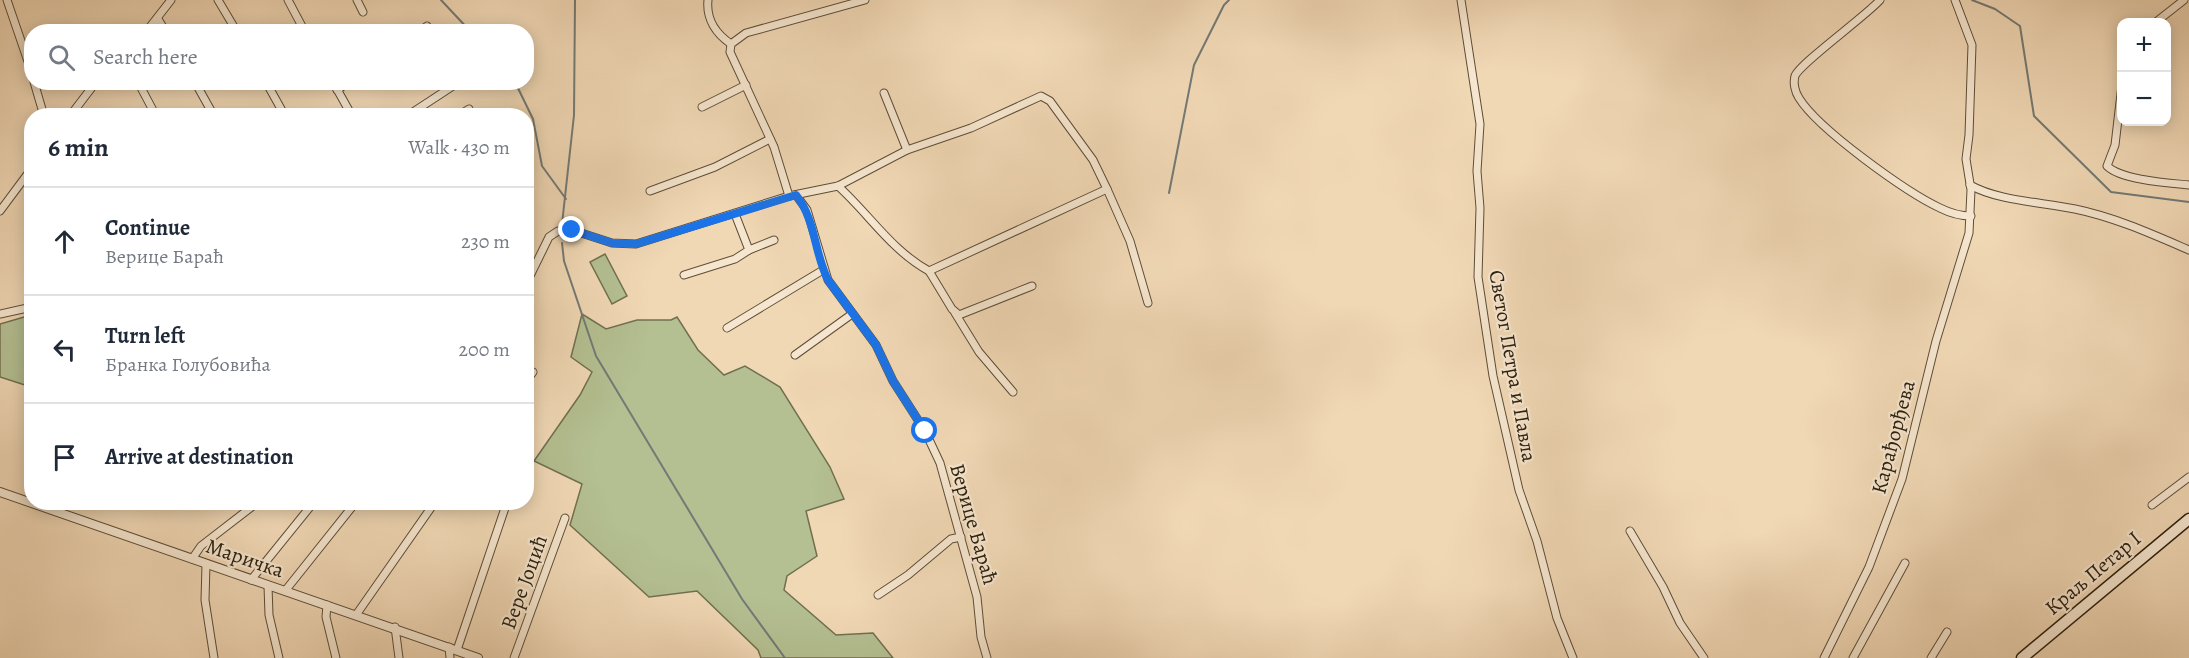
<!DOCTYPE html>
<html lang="en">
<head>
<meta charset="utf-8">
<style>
  :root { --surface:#fff; --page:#f2f2f3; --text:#1f2937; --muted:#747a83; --line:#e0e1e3 }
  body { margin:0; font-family:Alegreya,serif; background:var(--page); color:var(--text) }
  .controls { position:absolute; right:18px; top:18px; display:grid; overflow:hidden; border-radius:12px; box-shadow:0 3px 15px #0003 }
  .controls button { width:54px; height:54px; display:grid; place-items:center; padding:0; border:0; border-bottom:2px solid var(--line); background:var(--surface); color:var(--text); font:30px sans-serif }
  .stop { position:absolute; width:18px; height:18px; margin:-14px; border:4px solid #1a73e8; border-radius:50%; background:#fff }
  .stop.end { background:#1a73e8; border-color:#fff; box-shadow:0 2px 6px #0008 }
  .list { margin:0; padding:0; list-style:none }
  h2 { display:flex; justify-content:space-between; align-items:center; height:78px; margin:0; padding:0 24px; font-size:26px }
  h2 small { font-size:20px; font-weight:400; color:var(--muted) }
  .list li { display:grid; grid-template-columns:39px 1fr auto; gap:18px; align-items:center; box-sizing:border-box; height:108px; padding:0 24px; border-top:2px solid var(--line) }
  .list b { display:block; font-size:22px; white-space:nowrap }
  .list p { margin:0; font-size:20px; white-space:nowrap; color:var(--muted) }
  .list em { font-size:20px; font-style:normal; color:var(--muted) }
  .icon { flex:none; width:33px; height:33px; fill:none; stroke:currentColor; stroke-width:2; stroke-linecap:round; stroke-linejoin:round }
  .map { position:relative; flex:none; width:2189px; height:658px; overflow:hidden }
  .search { position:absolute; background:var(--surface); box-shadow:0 3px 15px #0003; left:24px; top:24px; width:510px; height:66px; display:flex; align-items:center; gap:15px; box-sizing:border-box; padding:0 21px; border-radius:24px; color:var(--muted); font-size:22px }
  .panel { position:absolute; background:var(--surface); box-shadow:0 3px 15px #0003; left:24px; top:108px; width:510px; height:402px; border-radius:24px }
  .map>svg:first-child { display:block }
  .green { fill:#b4c092; stroke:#707050; stroke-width:1.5 }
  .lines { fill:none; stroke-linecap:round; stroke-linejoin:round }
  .stream { stroke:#727a75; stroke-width:2 }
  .minor-casing { stroke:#5d4e38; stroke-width:9 }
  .tertiary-casing { stroke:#5d4e38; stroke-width:10 }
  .secondary-casing { stroke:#2c200f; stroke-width:13 }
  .minor { stroke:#f6e6cf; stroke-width:7 }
  .tertiary { stroke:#f6e6cf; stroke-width:8 }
  .secondary { stroke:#f6e6cf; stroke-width:10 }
  .route { stroke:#1a73e8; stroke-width:8 }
  .labels { text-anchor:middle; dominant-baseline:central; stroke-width:4.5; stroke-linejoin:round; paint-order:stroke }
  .street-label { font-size:21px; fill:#2c200f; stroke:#f6e6cf }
</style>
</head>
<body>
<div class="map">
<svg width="2189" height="658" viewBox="0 0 2189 658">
  <rect width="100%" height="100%" fill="#f1d8b5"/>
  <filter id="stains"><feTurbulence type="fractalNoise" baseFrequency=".00333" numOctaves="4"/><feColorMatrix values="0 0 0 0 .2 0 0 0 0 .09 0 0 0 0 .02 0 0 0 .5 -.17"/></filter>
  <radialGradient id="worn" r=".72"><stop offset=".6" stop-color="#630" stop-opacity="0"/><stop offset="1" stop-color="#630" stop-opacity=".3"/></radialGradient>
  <!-- green -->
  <g class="green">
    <polygon points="605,254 627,296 612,304 590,262"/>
    <polygon points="582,314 606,329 637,320 671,320 677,317 698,350 724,375 745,366 780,387 830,467 844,499 806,511 817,556 787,576 784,590 836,635 873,633 893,658 761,658 758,650 697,591 649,597 570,525 582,484 534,461 580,395 592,372 571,357"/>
    <polygon points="31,315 31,387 0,377 0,324"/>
  </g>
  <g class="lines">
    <!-- stream -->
    <g class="stream">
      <polyline points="441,0 471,32"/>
      <polyline points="1972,0 1995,9 2020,26 2034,116 2111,192 2189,202"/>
      <polyline points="515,82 533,119 542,166 566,199"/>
      <polyline points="1169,193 1194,65 1224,5 1229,0"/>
      <polyline points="562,224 574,115 575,0"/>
      <polyline points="562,243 564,261 596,356 742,599 785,658"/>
    </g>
    <defs>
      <g id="minor">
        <polyline points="7,0 32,73"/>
        <polyline points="218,0 237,32"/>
        <polyline points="288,0 305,32"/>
        <polyline points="357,0 363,12"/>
        <path d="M708 0C706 19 716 34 731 44"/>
        <polyline points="1461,0 1480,124 1477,171 1480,208 1478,277 1493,376 1519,490 1537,541 1557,618 1573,658"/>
        <path d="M1880 0C1866 16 1799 64 1795 76 1793 83 1795 92 1799 98 1818 129 1906 192 1940 208 1950 213 1959 216 1971 216"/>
        <polyline points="158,19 166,32"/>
        <polyline points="2156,22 2184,0"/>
        <polyline points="146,32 171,0"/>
        <polyline points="419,32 427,26"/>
        <polyline points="34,82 44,116"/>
        <polyline points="138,82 156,116"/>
        <polyline points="195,82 214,116"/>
        <polyline points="266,82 285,116"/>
        <polyline points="333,82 352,116"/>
        <path d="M2122 85 2115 145 2107 166C2121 180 2169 183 2189 185"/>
        <polyline points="337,90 349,82"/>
        <polyline points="884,93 907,150"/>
        <polyline points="702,107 746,85"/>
        <polyline points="70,116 96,82"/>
        <polyline points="407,116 459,82"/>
        <polyline points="458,116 469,109"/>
        <path d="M1970 185C1998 201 2042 202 2075 209 2114 217 2152 234 2189 250"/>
        <path d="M838 186C870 215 891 250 929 271L1107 189"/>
        <polyline points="650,191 715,167 770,139"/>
        <polyline points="796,195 807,210 828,280 876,345 893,381 925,431 940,463 977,597 981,637 987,658"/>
        <polyline points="789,196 774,147 730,52 731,44 746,33 865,0"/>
        <polyline points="0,211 32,168"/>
        <polyline points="749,250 774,240"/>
        <polyline points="929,271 952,309 959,315 1032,286"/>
        <polyline points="684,275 735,259 749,250 735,214"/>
        <polyline points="526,284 549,237 558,231 572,230 612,243 636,244 789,196 838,186 907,150 971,128 1041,96 1050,101 1093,160 1107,189 1130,241 1148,303"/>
        <polyline points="955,313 979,352 1013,392"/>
        <polyline points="0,314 32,307"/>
        <polyline points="727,328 823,270"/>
        <polyline points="795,355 852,314"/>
        <polyline points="526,381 533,372"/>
        <polyline points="2152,505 2189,477"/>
        <polyline points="1630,531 1663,587 1680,623 1704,658"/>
        <polyline points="192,559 201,546 258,502"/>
        <polyline points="206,564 205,600 214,658"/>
        <polyline points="251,580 314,502"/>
        <polyline points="268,586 269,615 279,658"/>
        <polyline points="285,591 356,502"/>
        <polyline points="878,595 908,575 951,539 961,537"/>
        <polyline points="327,605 326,617 336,658"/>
        <polyline points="356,615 435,502"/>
        <polyline points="395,627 399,658"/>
        <polyline points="449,647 450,658"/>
        <polyline points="457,650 507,502"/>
        <polyline points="514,658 565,518"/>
        <polyline points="1824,658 1869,567 1902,479 1936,341 1969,233 1971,190 1966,159 1969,135 1972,45 1955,0"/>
        <polyline points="1853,658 1905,563"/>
        <polyline points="1931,658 1947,632"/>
      </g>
      <polyline id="tertiary" points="0,492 478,658"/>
      <polyline id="secondary" points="2022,658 2189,519"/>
    </defs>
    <!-- minor casing -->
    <use href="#minor" class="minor-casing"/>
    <!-- tertiary casing -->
    <use href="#tertiary" class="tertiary-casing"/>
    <!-- secondary casing -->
    <use href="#secondary" class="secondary-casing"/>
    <!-- minor -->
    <use href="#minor" class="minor"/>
    <!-- tertiary -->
    <use href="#tertiary" class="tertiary"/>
    <!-- secondary -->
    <use href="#secondary" class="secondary"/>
  </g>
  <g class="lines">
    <!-- route -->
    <path class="route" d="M572 230 612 243 636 244 796 195C816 220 814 253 828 280L876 345 893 381 925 431"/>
  </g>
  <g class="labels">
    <!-- street labels -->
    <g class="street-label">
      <text transform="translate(1513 366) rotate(80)">Светог Петра и Павла</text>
      <text transform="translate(1893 437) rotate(-75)">Карађорђева</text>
      <text transform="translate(974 524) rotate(74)">Верице Бараћ</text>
      <text transform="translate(245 558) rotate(19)">Маричка</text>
      <text transform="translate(2093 573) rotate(-40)">Краљ Петар I</text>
      <text transform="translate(524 582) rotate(-70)">Вере Јоцић</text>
    </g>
  </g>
  <rect width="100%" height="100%" filter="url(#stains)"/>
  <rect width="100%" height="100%" fill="url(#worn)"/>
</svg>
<div class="controls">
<button>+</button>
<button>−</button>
</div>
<div class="stop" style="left:925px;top:431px"></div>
<div class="stop end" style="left:572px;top:230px"></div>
<div class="search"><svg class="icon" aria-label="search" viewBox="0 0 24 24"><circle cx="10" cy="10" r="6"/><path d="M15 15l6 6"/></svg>Search here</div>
<section class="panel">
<h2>6 min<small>Walk · 430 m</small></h2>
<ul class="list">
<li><svg class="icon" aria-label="ahead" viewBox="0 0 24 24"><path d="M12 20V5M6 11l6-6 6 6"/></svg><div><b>Continue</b><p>Верице Бараћ</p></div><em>230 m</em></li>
<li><svg class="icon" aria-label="left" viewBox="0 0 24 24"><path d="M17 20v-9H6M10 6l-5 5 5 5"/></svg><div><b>Turn left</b><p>Бранка Голубовића</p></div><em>200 m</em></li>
<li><svg class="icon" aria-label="arrive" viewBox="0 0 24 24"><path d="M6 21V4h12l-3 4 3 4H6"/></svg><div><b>Arrive at destination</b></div></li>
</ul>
</section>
</div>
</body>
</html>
